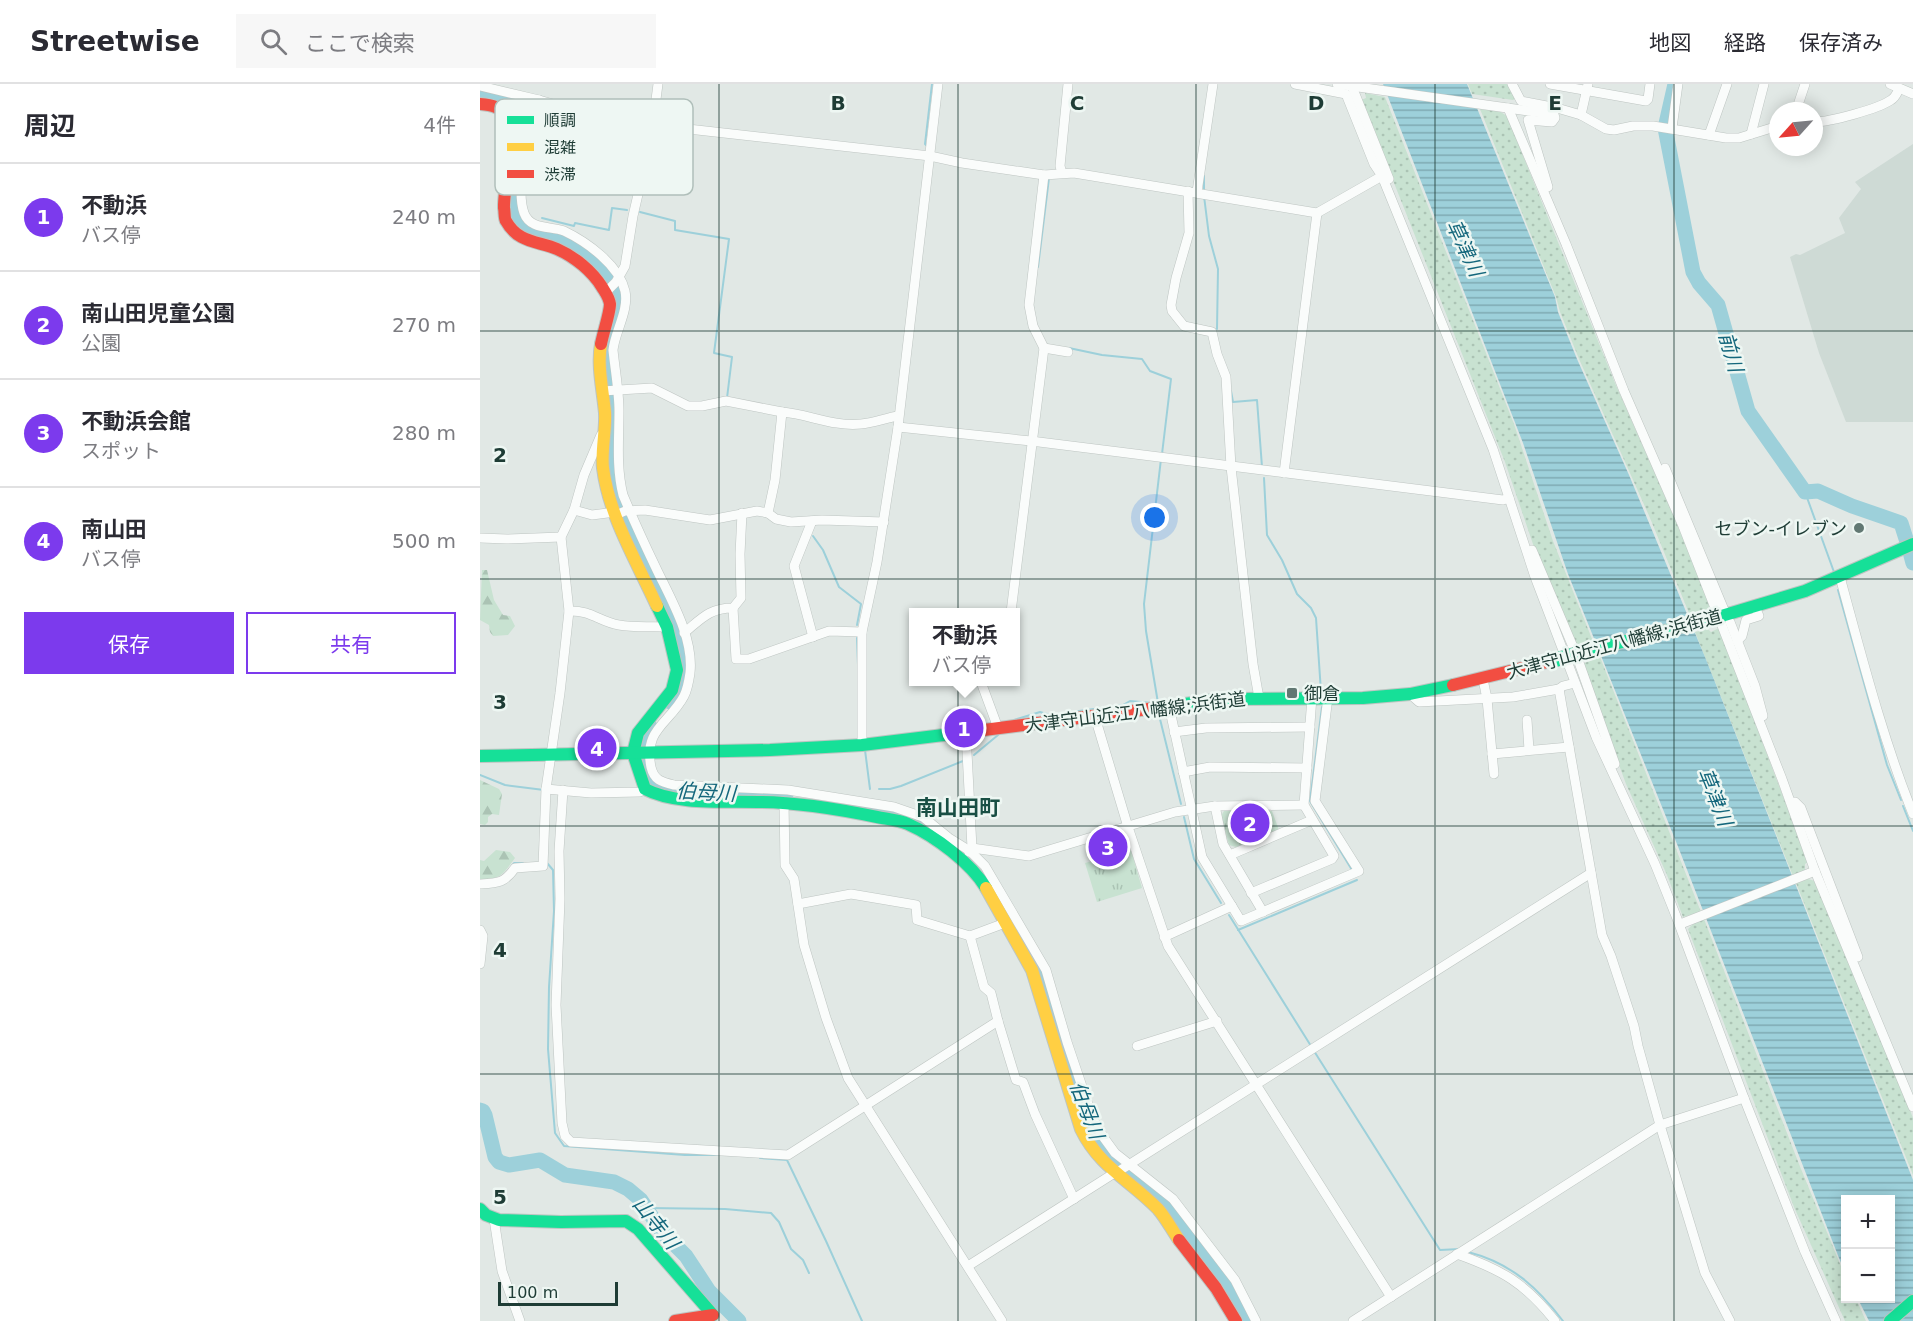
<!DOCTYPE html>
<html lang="ja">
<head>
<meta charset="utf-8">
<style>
  :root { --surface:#fff; --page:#f7f7f7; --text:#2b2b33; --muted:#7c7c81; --line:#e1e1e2; --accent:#7c3aed }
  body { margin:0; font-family:"DejaVu Sans","Noto Sans JP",sans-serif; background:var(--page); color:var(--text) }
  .controls { position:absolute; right:18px; bottom:18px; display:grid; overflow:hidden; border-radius:0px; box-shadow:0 3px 15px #0003 }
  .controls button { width:54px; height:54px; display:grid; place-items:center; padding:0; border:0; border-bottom:2px solid var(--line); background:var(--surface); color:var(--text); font:30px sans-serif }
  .compass { position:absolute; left:1289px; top:18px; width:54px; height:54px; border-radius:50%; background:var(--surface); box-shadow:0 3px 15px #0003; rotate:243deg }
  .scale { position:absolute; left:18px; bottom:15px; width:120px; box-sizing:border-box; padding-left:6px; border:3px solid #1e3c35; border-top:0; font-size:16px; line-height:21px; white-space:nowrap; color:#1e3c35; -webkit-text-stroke:4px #eef7f3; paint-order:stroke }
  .you { position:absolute; left:675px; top:434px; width:21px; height:21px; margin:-15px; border:4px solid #fff; border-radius:50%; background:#1a73e8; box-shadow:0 0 0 9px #1a73e833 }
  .badge { display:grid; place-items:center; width:39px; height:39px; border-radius:50%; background:var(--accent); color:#fff; font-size:20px; font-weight:700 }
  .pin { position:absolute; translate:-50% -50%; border:3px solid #fff; box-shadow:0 2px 6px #0006 }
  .popup { position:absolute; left:429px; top:524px; width:111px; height:78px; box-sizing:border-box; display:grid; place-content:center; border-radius:0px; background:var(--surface); filter:drop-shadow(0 2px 4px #0005); font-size:20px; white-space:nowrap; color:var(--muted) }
  .popup b { font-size:22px; color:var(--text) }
  .popup::after { content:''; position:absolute; left:50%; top:100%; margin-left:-12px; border:12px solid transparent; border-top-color:var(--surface) }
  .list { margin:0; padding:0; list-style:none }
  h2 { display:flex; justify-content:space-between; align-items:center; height:78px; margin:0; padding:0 24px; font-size:26px }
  h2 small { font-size:20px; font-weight:400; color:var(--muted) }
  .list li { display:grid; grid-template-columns:39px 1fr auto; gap:18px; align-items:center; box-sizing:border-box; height:108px; padding:0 24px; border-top:2px solid var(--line) }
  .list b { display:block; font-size:22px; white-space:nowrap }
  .list p { margin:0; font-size:20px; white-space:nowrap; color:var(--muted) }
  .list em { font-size:20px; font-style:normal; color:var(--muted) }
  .actions { display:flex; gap:12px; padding:18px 24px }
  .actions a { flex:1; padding:14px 0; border:2px solid var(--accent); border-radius:0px; text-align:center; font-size:21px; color:var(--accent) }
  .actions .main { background:var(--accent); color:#fff }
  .icon { flex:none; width:33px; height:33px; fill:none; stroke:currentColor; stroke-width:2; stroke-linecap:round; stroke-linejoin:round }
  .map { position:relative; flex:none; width:1433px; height:1237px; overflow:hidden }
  header { display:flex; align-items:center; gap:36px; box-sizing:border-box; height:84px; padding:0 30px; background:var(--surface); border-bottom:2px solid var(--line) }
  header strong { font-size:28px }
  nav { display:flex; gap:33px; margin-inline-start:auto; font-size:21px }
  .search { width:420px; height:54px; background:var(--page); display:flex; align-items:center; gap:15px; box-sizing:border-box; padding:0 21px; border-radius:0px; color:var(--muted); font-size:22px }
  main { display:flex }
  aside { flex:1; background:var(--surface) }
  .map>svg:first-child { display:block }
  .built { fill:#cedad5 }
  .grass { fill:url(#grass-dots) }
  .forest { fill:url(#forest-firs) }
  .park { fill:url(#park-tufts) }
  .water { fill:url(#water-rules) }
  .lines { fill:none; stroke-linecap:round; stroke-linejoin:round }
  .stream { stroke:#9dd0da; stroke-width:2 }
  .river { stroke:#9dd0da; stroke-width:15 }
  .street-casing { stroke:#bec5c2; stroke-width:10 }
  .fast-casing { stroke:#bdc5c2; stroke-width:14 }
  .slow-casing { stroke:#bdc5c2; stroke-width:14 }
  .jam-casing { stroke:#bdc5c2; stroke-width:14 }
  .street { stroke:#fafcfb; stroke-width:9 }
  .fast { stroke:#16e098; stroke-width:12 }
  .slow { stroke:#ffcf43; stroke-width:12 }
  .jam { stroke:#f24e42; stroke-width:12 }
  .fast-bridge-casing { stroke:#bbc5c2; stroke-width:15; stroke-linecap:butt }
  .fast-bridge { stroke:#16e098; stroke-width:14 }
  .grid { fill:none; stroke:#1e3c35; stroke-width:1.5; stroke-opacity:0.55 }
  .poi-dot { fill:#627873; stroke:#eef7f3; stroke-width:2 }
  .labels { text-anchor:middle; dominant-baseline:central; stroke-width:5; stroke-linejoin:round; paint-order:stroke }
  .poi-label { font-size:18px; fill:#1e3c35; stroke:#eef7f3; text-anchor:end }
  .street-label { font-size:18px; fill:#1e3c35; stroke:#eef7f3 }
  .water-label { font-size:20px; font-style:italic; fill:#14677c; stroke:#eef7f3 }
  .quarter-label { font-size:21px; font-weight:bold; fill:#194f44; stroke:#eef7f3 }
  .key { fill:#eef7f3; stroke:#b0bfba; stroke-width:1.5 }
  .key-label { font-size:16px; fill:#1e3c35 }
  .grid-label { font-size:20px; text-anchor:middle; font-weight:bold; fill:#1e3c35; stroke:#eef7f3; stroke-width:5; stroke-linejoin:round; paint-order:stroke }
</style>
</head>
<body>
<header>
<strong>Streetwise</strong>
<div class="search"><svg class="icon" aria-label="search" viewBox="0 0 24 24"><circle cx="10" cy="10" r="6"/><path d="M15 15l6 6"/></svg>ここで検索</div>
<nav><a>地図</a><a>経路</a><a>保存済み</a></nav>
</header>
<main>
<aside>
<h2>周辺<small>4件</small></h2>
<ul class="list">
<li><span class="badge">1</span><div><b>不動浜</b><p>バス停</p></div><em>240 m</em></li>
<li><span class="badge">2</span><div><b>南山田児童公園</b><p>公園</p></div><em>270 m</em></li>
<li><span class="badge">3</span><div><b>不動浜会館</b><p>スポット</p></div><em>280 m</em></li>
<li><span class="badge">4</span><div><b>南山田</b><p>バス停</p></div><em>500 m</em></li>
</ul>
<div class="actions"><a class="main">保存</a><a>共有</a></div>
</aside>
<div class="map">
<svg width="1433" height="1237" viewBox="0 0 1433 1237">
  <defs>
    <pattern id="grass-dots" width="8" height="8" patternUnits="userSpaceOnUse" patternTransform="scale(1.5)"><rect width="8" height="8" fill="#c8e2d1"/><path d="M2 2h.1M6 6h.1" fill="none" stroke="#abc3b4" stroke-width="1.8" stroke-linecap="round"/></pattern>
    <pattern id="forest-firs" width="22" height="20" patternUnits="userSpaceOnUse" patternTransform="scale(1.5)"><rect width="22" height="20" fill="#c8e2d1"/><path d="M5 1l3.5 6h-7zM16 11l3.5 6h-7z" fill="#abc3b4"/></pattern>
    <pattern id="park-tufts" width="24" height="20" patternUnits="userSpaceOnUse" patternTransform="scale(1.5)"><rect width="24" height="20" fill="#c8e2d1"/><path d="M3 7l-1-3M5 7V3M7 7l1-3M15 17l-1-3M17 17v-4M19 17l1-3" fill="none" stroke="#abc3b4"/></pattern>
    <pattern id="water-rules" width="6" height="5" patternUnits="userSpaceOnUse" patternTransform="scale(1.5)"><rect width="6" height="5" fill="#9dd0da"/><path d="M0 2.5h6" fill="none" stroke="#7faab2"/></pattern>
  </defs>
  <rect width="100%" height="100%" fill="#e1e8e5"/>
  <!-- built -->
  <polygon class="built" points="1433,60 1433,338 1366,338 1339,269 1310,173 1316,170 1320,171 1365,149 1359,134 1381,105 1375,98"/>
  <!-- grass -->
  <g class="grass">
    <polygon points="988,0 1028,0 1035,14 1033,16 992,10"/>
    <polygon points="885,9 905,13 1034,340 1073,457 1114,560 1096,563 1055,466 1025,378 881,16 886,14"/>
    <polygon points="1000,25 1019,27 1027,32 1135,299 1195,435 1231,523 1229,529 1211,534 1170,434 1099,275 1080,228 1076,213"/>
    <polygon points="1239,544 1328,778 1325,780 1325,786 1313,792 1215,548 1228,545 1231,548"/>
    <polygon points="1120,573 1221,828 1203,833 1187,791 1146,700 1102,580"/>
    <polygon points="1328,795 1335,797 1413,982 1433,1034 1433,1091 1316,799"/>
    <polygon points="1224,835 1319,1080 1365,1192 1366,1214 1376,1215 1386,1237 1365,1237 1314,1123 1208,845 1214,839"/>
  </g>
  <!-- forest -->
  <g class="forest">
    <polygon points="2,486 7,486 14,516 23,531 30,532 35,542 28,551 13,552 10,548 9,541 0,536"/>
    <polygon points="0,696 19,705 22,710 19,731 12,730 8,733 8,738 5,741 0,740"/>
    <path d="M16 766 30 768 35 774C23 790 21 796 0 795V776L4 777Z"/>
  </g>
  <!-- park -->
  <g class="park">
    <polygon points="744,727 792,727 799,746 756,763 749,761 741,732"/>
    <polygon points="651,766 662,804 617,818 605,779"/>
  </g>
  <!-- water -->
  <polygon class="water" points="903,0 987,0 1075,213 1078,228 1097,275 1149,391 1225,573 1433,1096 1433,1237 1389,1237 1378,1215 1410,1214 1410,1116 1366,1116 1365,1188 1359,1174 1197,760 1088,490 1043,359"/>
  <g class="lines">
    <!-- stream -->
    <g class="stream">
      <polyline points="447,62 445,60 452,0"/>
      <polyline points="724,92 724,105"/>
      <polyline points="724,112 729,152 738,185 737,245"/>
      <polyline points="160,128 195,137 195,146 249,155 234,269 252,273 247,314"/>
      <polyline points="62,134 94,142 95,139 129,146 132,124 147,126"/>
      <polyline points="558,183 569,94"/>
      <polyline points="589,264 622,271 662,275 670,287 691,295 682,370"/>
      <polyline points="751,307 753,318 777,316 782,383"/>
      <polyline points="784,394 787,451 802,476 817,510 831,524 836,534 841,608"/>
      <polyline points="1325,408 1354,488"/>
      <polyline points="333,452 343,466 359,503 381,520 377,541"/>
      <polyline points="1358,506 1407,681 1421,716"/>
      <polyline points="377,554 378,581"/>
      <polyline points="678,619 666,547 664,520 681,375"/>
      <polyline points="842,623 830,717 872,786"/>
      <polyline points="679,631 701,720"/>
      <polyline points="534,636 560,628 570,631 643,621 650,617 672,619"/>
      <polyline points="385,666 390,705"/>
      <polyline points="494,671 518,651"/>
      <polyline points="0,691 25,701 64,706"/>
      <polyline points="399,705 410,705 421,702 483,677"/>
      <polyline points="1423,722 1433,747"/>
      <polyline points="704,733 714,775 741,819"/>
      <polyline points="67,779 73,786 74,827 69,903 68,965 75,1049 84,1062 205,1071 239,1071"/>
      <polyline points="32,782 34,779 43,779"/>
      <polyline points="749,831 831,962"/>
      <polyline points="758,846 877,796"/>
      <polyline points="834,967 960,1166 980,1165"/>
      <polyline points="280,1074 307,1076 346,1157 382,1237"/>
      <polyline points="167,1124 245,1125 291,1129 299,1138 311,1165 323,1176 329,1189"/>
      <path d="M988 1168C1031 1179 1057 1203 1083 1237"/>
    </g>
    <!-- river -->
    <g class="river">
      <polyline points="1195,0 1185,44 1213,188 1219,199 1238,221 1268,327 1325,408 1338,407 1372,422 1421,439 1427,458"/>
      <path d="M0 9C18 13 42 16 45 38 39 63 25 117 39 140 48 154 66 153 80 157 103 163 130 188 138 211 142 224 128 248 126 263 124 283 131 302 132 322 132 341 128 383 133 399 151 456 191 507 200 567 201 576 204 585 202 594 200 603 195 611 190 618"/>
      <polyline points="1430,468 1433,479"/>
      <path d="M169 640C159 659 158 686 173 703L192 707 306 714"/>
      <path d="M374 723C413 729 431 731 463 755"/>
      <polyline points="529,834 558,883 607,1038 622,1065 681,1114 753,1210 766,1237"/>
      <polyline points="0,1026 3,1027 5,1031 15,1073 19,1078 29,1081 60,1076 85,1091 134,1098 148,1105 161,1116 182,1148 206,1172 229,1207 259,1237"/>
    </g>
    <defs>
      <g id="street">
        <polyline points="815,0 866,10 894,80 902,92 1013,365 1055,493 1116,653 1175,780 1196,832 1264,1014 1325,1168 1356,1237"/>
        <polyline points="857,0 1070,30 1077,24 1101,31 1126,45 1134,46 1153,42 1173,42 1246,54 1259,54 1298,42"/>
        <polyline points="871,0 909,95"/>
        <polyline points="1032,0 1041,17 1077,24"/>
        <polyline points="1070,0 1166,17 1168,15 1170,0"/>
        <polyline points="1410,0 1433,10"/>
        <polyline points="0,2 59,16 128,36 450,72 482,79 564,91 594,89 837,129 902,92 901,88"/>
        <path d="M59 16C52 46 34 100 44 129 50 146 71 142 84 147 107 158 139 181 145 207 149 227 135 247 133 266 135 286 139 307 139 327 139 355 136 383 143 411 153 435 164 459 175 482 190 514 214 553 210 589 209 596 207 606 204 612 190 639 163 645 171 683 174 696 181 698 194 701L308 706 414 723 443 733 469 754 490 767 505 782 566 886 587 958 613 1035 624 1054 635 1069 693 1115 755 1196 776 1237"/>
        <polyline points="1028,24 1086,160 1144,307 1203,442 1302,695 1335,787 1433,1023"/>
        <polyline points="1316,27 1325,0"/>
        <polyline points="1101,31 1108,0"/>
        <path d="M1334 38C1350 38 1398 25 1411 16 1415 14 1417 9 1419 5"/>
        <polyline points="1192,44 1198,0"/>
        <polyline points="1271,50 1284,0"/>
        <polyline points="1229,51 1247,0"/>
        <polyline points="582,89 580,82 588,0"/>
        <polyline points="564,91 549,221 553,242 564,264 588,268"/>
        <polyline points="1068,103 1048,36 1072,38 1075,34 1073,27"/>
        <polyline points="708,107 709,149 696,194 691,221 692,227 704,242 732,248 737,270 746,293 751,383 773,580 779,614"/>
        <polyline points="717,108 733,0"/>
        <polyline points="126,208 136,198 145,182 153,132 171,54 178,0"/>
        <polyline points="122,307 172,304 208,322 222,322 246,317 302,328 295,396 288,429"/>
        <path d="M302 328C328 330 354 343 381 340 393 339 406 334 418 332"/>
        <polyline points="418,343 551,357 1023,416 1029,414"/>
        <polyline points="1185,384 1244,526"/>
        <polyline points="804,389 837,129"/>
        <polyline points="94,426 112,431 135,428"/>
        <polyline points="136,431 145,427 165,426 230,436 277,427 288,429 296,435 311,438 342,436 404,438"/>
        <polyline points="332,437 314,482 333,553"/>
        <polyline points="0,454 27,455 81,453"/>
        <polyline points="1052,466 1096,570 1135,680"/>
        <path d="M1360 493C1382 573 1402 653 1433 730"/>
        <polyline points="253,524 256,575 269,575 349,547 382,548"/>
        <path d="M89 527C111 526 120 538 139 541 155 544 172 542 187 543"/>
        <polyline points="531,528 564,264"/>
        <polyline points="1250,538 1275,602 1283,632"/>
        <path d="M204 549C221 535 229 524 253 524L261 514 260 470 262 429"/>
        <polyline points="1257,557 1262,552 1266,536 1279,532 1275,523"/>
        <polyline points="1003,595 1007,615 1014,690"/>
        <polyline points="501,598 518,644"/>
        <polyline points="1079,605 1122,851 1131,872 1154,942 1158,962 1180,1041 1225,1189 1250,1237"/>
        <polyline points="930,610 939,618 1033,613 1079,605 1083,602 1095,599"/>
        <polyline points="689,622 722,773 761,837 879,787 835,717 848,613"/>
        <polyline points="615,633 648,743 688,862 911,1213"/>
        <polyline points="1047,636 1049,666"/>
        <polyline points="694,648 726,644 830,643"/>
        <polyline points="486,649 492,764 489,768"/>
        <polyline points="382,661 382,548 397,478 418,343 458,0"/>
        <polyline points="1012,670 1089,663"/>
        <polyline points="703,688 730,683 827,684"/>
        <polyline points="66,705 111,709 160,708 165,705"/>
        <polyline points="83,706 79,767 80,815 76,921 82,1039 85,1052 91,1058 308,1071 518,937"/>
        <polyline points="304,718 305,781 314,795 324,861 346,934 368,994 522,1237"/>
        <polyline points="1315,718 1321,724 1378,873"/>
        <polyline points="735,722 743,760 783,828"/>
        <polyline points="492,764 549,772 695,728 735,722 824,721"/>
        <polyline points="750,771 832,736"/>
        <path d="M0 800C19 799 24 799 35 784L63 782 66 705 80 609 89 527 81 453 94 426 104 391 121 351 124 350"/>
        <polyline points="771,809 852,775 854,772 824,721 832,613"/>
        <polyline points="318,820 371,810 436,821 437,836 490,852 525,839"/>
        <polyline points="1203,839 1335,787"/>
        <polyline points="0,846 3,852 0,880"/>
        <polyline points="490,852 504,903 511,909 518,937 536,996 543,998 555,1030 594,1115"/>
        <polyline points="684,853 752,822"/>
        <polyline points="657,962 737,937"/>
        <polyline points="639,1087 1111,789"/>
        <polyline points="14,1135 22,1187 40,1237"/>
        <path d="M977 1170C1022 1186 1045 1199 1075 1237"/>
        <polyline points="488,1182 636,1088"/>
        <polyline points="873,1237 1180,1041 1264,1014"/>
      </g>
      <g id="fast">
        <path d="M177 522 187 543 197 586 192 606 158 649 153 669 165 705C195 721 244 717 278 718 318 718 358 725 397 733 407 735 419 736 428 740 455 752 491 779 506 804"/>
        <polyline points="1103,568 1228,536 1325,507 1433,460"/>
        <polyline points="684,623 740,615 883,614 930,610 973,601"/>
        <polyline points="0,672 290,666 382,661 496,647"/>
        <polyline points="0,1125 6,1131 19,1136 81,1138 146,1137 158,1145 233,1231"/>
        <polyline points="1410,1237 1433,1217"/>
      </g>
      <g id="slow">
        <path d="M121 260C117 282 123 306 125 329 126 347 121 366 123 384 129 432 157 478 177 522"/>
        <path d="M506 804 552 886 601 1045C620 1084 649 1095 678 1125 686 1134 692 1146 699 1156"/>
      </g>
      <g id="jam">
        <path d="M0 20C11 21 22 23 28 33 38 49 23 103 24 124 25 128 24 134 26 137 38 159 58 157 77 165 95 173 112 187 122 203 125 208 129 213 130 220 130 229 123 249 121 260"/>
        <polyline points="973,601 1075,576"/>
        <polyline points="496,647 684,623"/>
        <polyline points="699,1156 736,1204 756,1237"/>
        <polyline points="195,1237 233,1231"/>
      </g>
    </defs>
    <!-- street casing -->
    <use href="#street" class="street-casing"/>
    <!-- fast casing -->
    <use href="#fast" class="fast-casing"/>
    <!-- slow casing -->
    <use href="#slow" class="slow-casing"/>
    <!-- jam casing -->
    <use href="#jam" class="jam-casing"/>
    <!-- street -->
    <use href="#street" class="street"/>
    <!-- fast -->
    <use href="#fast" class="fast"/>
    <!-- slow -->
    <use href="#slow" class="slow"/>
    <!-- jam -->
    <use href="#jam" class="jam"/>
    <defs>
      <polyline id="fast-bridge" points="1075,576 1103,568"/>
    </defs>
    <!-- fast-bridge casing -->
    <use href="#fast-bridge" class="fast-bridge-casing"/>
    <!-- fast-bridge -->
    <use href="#fast-bridge" class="fast-bridge"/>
  </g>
  <!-- grid -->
  <path class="grid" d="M239 0V1237M478 0V1237M716 0V1237M955 0V1237M1194 0V1237M0 247H1433M0 495H1433M0 742H1433M0 990H1433"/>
  <!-- markers -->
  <g class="poi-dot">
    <circle cx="1379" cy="444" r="6"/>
    <rect x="806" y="603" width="12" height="12" rx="3"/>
  </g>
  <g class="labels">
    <!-- poi labels -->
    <g class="poi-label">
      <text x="1367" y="444">セブン-イレブン</text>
      <text x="824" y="609" text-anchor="start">御倉</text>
    </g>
    <!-- street labels -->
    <g class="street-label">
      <text transform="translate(1134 560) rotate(-15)">大津守山近江八幡線;浜街道</text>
      <text transform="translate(655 628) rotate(-7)">大津守山近江八幡線;浜街道</text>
    </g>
    <!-- water labels -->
    <g class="water-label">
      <text transform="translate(985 164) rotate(65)">草津川</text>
      <text transform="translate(1251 268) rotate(74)">前川</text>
      <text transform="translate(226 708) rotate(3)">伯母川</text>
      <text transform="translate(1235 713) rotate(68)">草津川</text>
      <text transform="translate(607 1026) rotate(69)">伯母川</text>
      <text transform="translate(176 1139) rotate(51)">山寺川</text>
    </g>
    <!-- quarter labels -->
    <g class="quarter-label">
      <text x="478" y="724">南山田町</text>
    </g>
  </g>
  <!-- legend -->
  <rect x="15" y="15" width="198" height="96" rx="9" class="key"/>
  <rect x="27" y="32" width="27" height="8" fill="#16e098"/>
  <rect x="27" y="59" width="27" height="8" fill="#ffcf43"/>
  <rect x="27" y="86" width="27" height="8" fill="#f24e42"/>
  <g class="key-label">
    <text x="64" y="42">順調</text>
    <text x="64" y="69">混雑</text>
    <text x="64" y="96">渋滞</text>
  </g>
  <g class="grid-label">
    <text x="358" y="26">B</text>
    <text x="597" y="26">C</text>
    <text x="836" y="26">D</text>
    <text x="1075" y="26">E</text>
    <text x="20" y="378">2</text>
    <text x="20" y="625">3</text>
    <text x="20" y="873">4</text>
    <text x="20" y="1120">5</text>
  </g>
</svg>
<div class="controls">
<button>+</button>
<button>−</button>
</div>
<svg class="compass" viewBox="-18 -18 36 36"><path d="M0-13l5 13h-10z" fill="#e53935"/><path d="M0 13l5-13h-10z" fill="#7c7c81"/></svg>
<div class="scale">100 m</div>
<div class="you"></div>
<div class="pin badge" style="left:484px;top:644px">1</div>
<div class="popup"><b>不動浜</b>バス停</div>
<div class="pin badge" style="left:770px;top:739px">2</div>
<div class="pin badge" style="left:628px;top:763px">3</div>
<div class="pin badge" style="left:117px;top:664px">4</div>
</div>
</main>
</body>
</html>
